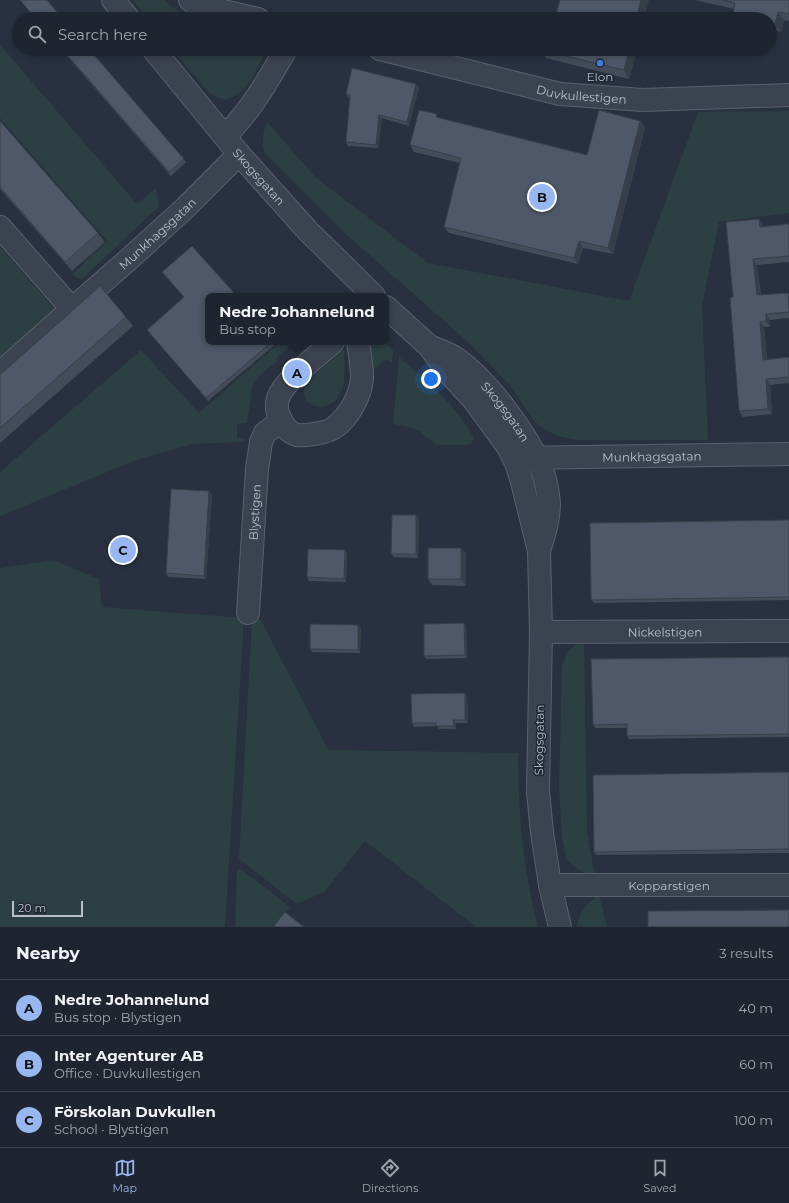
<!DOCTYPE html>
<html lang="en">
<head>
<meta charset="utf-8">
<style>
  :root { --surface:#1f2530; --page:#2c313c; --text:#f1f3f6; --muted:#a1a5ab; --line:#3c424c; --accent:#98b6f0 }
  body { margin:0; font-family:Montserrat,sans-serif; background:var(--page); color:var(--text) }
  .scale { position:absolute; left:12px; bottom:10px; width:71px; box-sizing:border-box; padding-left:4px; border:2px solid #b9bfca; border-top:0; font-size:11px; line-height:14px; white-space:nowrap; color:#b9bfca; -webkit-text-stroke:3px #212835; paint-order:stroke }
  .you { position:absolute; left:431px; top:379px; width:14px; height:14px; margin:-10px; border:3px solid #fff; border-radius:50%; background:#1a73e8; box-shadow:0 0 0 6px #1a73e833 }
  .badge { display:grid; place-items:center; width:26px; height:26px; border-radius:50%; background:var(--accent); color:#111; font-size:13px; font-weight:700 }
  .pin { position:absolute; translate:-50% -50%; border:2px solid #fff; box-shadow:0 1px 4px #0006 }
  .popup { position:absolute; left:205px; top:293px; width:184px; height:52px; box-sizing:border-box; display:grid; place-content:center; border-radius:8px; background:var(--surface); filter:drop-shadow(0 1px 3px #0005); font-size:13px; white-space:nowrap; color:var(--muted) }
  .popup b { font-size:15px; color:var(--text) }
  .popup::after { content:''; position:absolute; left:50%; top:100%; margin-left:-8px; border:8px solid transparent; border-top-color:var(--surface) }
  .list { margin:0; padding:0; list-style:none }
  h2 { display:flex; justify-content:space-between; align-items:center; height:52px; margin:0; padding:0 16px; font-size:17px }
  h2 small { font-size:13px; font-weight:400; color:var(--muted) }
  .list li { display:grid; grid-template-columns:26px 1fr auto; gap:12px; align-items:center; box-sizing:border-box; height:56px; padding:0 16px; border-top:1px solid var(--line) }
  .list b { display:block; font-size:15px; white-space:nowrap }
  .list p { margin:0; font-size:13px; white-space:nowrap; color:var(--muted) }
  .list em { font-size:13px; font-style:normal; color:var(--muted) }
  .icon { flex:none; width:22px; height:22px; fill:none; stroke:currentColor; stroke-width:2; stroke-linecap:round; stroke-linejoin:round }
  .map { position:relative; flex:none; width:789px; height:927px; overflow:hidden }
  .search { position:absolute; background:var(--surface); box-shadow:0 2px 6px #0003; left:12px; right:12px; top:12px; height:44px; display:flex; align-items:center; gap:10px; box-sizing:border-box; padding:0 14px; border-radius:22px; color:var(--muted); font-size:15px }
  .sheet { height:220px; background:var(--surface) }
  nav { display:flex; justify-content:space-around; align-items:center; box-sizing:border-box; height:56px; border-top:1px solid var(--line); background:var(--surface); font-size:11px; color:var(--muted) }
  nav a { display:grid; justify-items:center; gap:2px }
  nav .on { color:var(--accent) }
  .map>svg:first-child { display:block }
  .green { fill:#2c3f42 }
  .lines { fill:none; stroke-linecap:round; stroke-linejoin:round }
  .minor-casing { stroke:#5a616d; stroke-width:24 }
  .tertiary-casing { stroke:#5a616d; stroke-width:24 }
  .minor { stroke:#3c4350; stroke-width:22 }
  .tertiary { stroke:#3c4350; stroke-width:22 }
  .wall { fill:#444c59 }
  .shaded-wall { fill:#373e49 }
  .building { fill:#4f5868; stroke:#373e49 }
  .shop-dot { fill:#3f7fe0; stroke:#212835; stroke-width:1.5 }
  .labels { text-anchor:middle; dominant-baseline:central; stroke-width:3; stroke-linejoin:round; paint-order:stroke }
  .poi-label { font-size:12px; fill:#b9bfca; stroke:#212835 }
  .street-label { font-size:12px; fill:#b9bfca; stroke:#212835 }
</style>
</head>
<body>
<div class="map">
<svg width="789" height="927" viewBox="0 0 789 927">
  <rect width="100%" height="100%" fill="#293140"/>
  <!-- green -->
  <g class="green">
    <polygon points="133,0 164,0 172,7 185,14 209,19 149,19"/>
    <polygon points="0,45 137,204 156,188 159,206 81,280 72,274 107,241 0,118"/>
    <path d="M173 49H262L264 53C259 68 254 77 243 89 222 111 208 92 194 75 187 67 180 58 173 49Z"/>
    <path d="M789 111V213L719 222 702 305 708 440H578L557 436 543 428 533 420 509 384 468 342 348 236 266 154C260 143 263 133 267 122L316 178 428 263 629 301 698 112Z"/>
    <polygon points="0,247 58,313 0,365"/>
    <polygon points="280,342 294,342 275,359 277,361 259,376 252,387 247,423 237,424 237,438 244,438 244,442 193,444 167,451 134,461 0,516 0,472 141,350 199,413"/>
    <polygon points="370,342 385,342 393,350 392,363 386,359 374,370"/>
    <path d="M344 349C344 362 346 378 342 390 331 417 296 409 306 382Z"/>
    <path d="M399 357C426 382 458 405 474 439L471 444 467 445H437L419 431 410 427 393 424Z"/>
    <polygon points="53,560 99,579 102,607 244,618 225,927 0,927 0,568"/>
    <path d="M252 619 261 620 328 750 518 753C518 811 523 870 538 927H476L365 841 324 892 297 904 239 859Z"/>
    <path d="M584 642 587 831 595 877 588 876 570 863 566 858 562 838 559 787 562 666C567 653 570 645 584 642Z"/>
    <polygon points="237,870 242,870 290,907 273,927 235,927"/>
    <path d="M599 895 607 927H577C578 912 587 903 599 895Z"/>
  </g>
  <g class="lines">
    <defs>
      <g id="minor">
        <polyline points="190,0 197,5 258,19"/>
        <path id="s1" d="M380 49 560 94 643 100 789 95"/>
        <path d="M225 136C251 111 268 80 286 49"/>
        <polyline points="0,227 72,309 0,373"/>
        <path id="s2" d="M72 309 128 260 184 209 239 154"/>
        <path d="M333 342C319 355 284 380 278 398 276 404 277 412 280 418 283 425 289 433 297 435 305 436 328 433 335 427 349 417 361 395 362 378 362 366 360 354 358 342"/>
        <path id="s3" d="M518 458 789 454"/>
        <path id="s4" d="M248 613 257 469 261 442 265 433 281 421"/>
        <path id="s5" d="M541 632 789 631"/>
        <path id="s6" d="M550 885H789"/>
      </g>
      <g id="tertiary">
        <polyline points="113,0 129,19"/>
        <path id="s7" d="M153 49 239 154 308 231 374 296"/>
        <polyline points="386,307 429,346 447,371 473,399 508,447 517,465 522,482 539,551 541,632 538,792 542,832 550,885 560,927"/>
        <path id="s8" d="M429 346C438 350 449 353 457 359 488 381 528 435 542 470 546 480 548 493 549 503 549 520 544 535 539 551"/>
      </g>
    </defs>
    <!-- minor casing -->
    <use href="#minor" class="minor-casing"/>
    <!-- tertiary casing -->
    <use href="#tertiary" class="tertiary-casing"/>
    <!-- minor -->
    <use href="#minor" class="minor"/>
    <!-- tertiary -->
    <use href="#tertiary" class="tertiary"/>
  </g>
  <!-- wall -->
  <g class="wall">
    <polygon points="695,0 789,0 789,21 784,20 781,32 770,29 770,19 737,19 733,13 734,9"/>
    <polygon points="61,49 89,49 186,162 171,176"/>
    <polygon points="540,49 637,49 629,79 546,58 540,50"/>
    <polygon points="416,84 419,87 409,126 382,118 378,148 348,146 346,142 350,98 348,97 346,94"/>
    <polygon points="440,118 587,155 640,121 645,127 613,254 583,248 578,264 449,233 444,227 460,163 414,152 410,145"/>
    <polygon points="0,121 98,233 105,242 72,271 0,189"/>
    <polygon points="759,219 763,224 763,226 789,224 789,262 757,265 761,295 788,293 789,294 789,318 770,320 770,327 764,327 767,359 789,357 789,383 770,385 772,414 743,417 739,411 733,297"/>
    <polygon points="192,246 208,342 277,342 277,343 208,401 147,330 184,297 162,272"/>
    <polygon points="126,317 133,326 0,443 0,374"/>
    <polygon points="209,491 212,495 206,579 168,577 166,573"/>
    <polygon points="416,515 419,518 418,558 394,557 391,554"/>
    <polygon points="789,520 789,600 594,603 591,600"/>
    <polygon points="461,548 466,554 466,586 432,585 428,579"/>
    <polygon points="345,550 347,553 346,582 309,581 307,577"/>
    <polygon points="464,623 466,627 467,658 427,659 424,656"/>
    <polygon points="361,628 360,653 312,652 310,649"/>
    <polygon points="789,657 789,737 629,739 627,736 627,728 595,728 593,725"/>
    <polygon points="465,693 467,697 468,723 456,723 456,729 439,729 437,726 414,727 412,723"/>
    <polygon points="789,772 789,853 596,855 594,852"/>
  </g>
  <!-- shaded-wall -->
  <g class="shaded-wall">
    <polygon points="641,0 649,0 644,19 636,19"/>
    <polygon points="778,12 784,20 781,32 775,24"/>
    <polygon points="629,49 637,49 629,79 624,70"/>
    <polygon points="416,84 419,87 409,126 407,122"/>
    <polygon points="379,115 382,118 378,148 376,145"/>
    <polygon points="640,121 645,127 613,254 608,248"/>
    <polygon points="759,219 763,224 764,232 760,227"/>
    <polygon points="579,241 583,248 578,264 574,258"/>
    <polygon points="753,259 757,265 761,301 757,295"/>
    <polygon points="766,314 770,320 770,327 766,321"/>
    <polygon points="760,322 764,327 767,365 763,360"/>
    <polygon points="766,379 770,385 772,414 768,409"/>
    <polygon points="209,491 212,495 206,579 204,576"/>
    <polygon points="416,515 419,518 418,558 416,554"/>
    <polygon points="461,548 466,554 466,586 461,579"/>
    <polygon points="345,550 347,553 346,582 344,579"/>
    <polygon points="464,623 466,627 467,658 465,655"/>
    <polygon points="358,625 361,628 360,653 358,650"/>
    <polygon points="465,693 467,697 468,723 465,720"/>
    <polygon points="453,720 456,723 456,729 454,726"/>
  </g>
  <!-- building -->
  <g class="building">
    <polygon points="20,0 47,0 63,19 36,19"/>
    <polygon points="560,0 641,0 636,19 548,19 549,17 555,18"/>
    <polygon points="723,0 789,0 789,14 778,12 775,24 770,23 770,19 756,19 733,13 735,3"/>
    <polygon points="62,49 89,49 184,159 169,172"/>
    <polygon points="540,49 629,49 624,70 540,50"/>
    <polygon points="352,68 416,84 407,122 379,115 376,145 346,142 350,95 346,94"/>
    <polygon points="419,110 437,114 436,117 587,155 599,110 640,121 608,248 579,241 574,258 444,227 461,158 410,145"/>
    <polygon points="0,121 98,233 65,262 0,187"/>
    <polygon points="759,219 760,227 789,224 789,256 753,259 757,295 788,293 789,312 766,314 766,321 760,322 763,360 789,357 789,377 766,379 768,409 739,411 730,298 733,297 726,222"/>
    <polygon points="192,246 237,296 208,296 208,342 272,342 206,398 147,330 184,297 162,272"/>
    <polygon points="100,286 126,317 0,428 0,374 2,373"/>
    <polygon points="171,489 209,491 204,576 166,573"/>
    <polygon points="392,515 416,515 416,554 391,554"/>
    <polygon points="789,520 789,597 591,600 590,523"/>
    <rect x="428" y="548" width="33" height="31"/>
    <polygon points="308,549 345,550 344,579 307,577"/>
    <polygon points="464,623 465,655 424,656 424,624"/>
    <polygon points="310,624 358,625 358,650 310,649"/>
    <polygon points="789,657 789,734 627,736 627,724 593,725 591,659"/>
    <polygon points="465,693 465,720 453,720 454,726 436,726 436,723 412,723 411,694"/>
    <polygon points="789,772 789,849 594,852 593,775"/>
    <polygon points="789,910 789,927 648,927 648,911"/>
    <polygon points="285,912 304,927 273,927"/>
  </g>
  <!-- markers -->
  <circle class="shop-dot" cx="600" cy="63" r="4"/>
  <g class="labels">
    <!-- poi labels -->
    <g class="poi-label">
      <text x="600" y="76">Elon</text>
    </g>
    <!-- street labels -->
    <g class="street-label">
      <text stroke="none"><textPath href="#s1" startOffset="207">Duvkullestigen</textPath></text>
      <text stroke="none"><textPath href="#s7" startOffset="166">Skogsgatan</textPath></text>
      <text stroke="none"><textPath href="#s2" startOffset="114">Munkhagsgatan</textPath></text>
      <text stroke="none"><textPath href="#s8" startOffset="103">Skogsgatan</textPath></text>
      <text stroke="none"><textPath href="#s3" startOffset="134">Munkhagsgatan</textPath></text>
      <text stroke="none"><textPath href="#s4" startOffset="101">Blystigen</textPath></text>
      <text stroke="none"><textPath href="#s5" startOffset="124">Nickelstigen</textPath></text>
      <text transform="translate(539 740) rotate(-89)">Skogsgatan</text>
      <text stroke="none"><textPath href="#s6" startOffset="119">Kopparstigen</textPath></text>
    </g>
  </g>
</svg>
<div class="scale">20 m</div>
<div class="you"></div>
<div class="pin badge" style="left:297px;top:373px">A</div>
<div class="popup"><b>Nedre Johannelund</b>Bus stop</div>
<div class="pin badge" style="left:542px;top:197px">B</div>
<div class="pin badge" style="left:123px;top:550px">C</div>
<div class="search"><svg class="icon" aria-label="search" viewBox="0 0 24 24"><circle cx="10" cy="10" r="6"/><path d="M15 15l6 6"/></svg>Search here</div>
</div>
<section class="sheet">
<h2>Nearby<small>3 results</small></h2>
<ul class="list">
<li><span class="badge">A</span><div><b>Nedre Johannelund</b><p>Bus stop · Blystigen</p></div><em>40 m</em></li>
<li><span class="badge">B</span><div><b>Inter Agenturer AB</b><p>Office · Duvkullestigen</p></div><em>60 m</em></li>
<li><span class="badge">C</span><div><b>Förskolan Duvkullen</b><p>School · Blystigen</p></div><em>100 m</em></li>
</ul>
</section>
<nav>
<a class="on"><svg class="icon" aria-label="map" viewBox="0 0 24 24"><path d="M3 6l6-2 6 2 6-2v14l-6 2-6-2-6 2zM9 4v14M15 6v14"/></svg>Map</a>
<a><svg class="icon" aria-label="directions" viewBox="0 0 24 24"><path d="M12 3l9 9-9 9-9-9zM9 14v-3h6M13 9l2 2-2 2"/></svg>Directions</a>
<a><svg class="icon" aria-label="saved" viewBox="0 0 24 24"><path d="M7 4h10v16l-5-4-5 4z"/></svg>Saved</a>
</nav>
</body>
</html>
